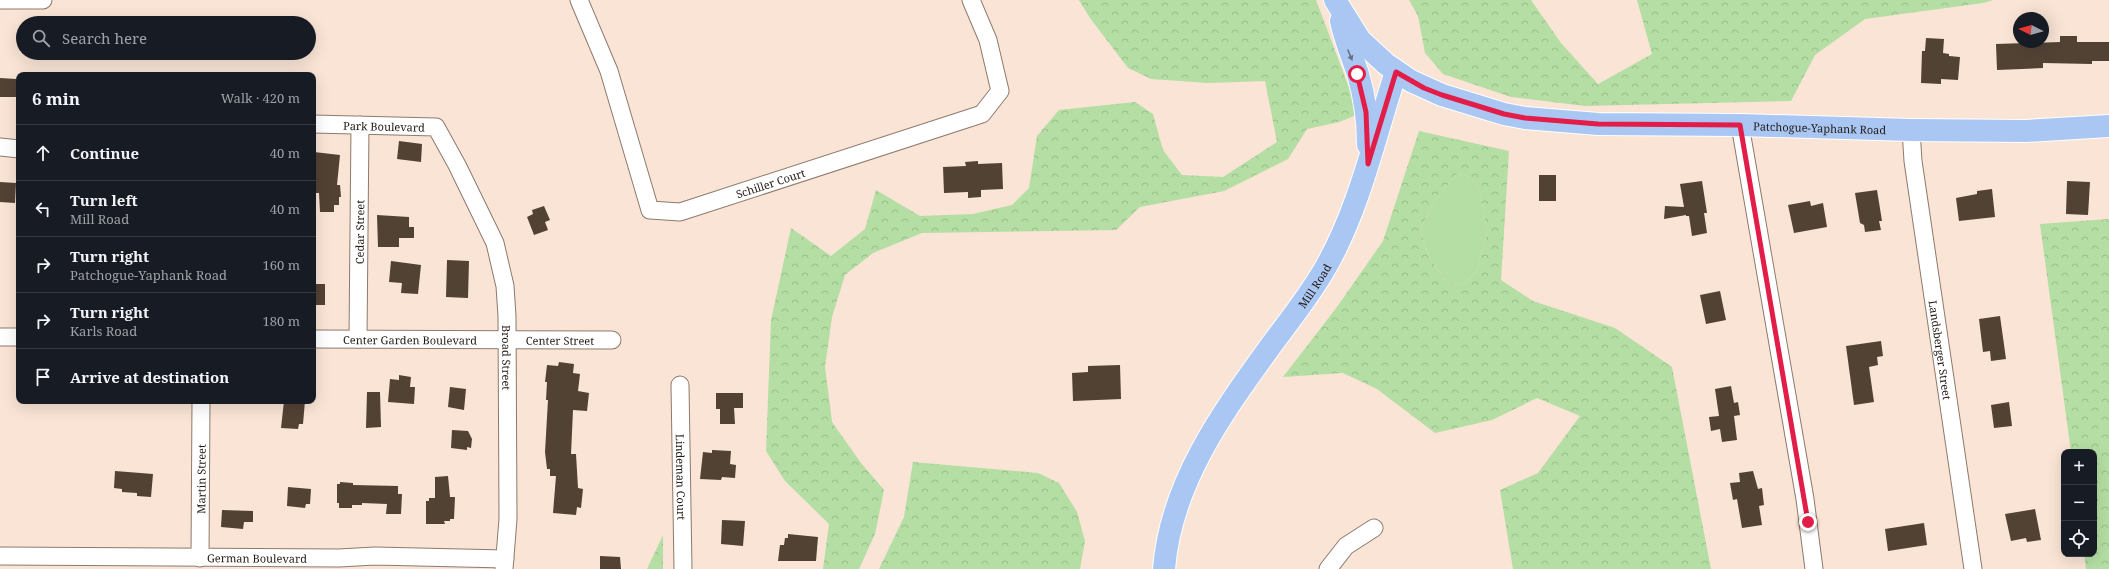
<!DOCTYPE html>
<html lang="en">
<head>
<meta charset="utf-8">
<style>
  :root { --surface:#171b24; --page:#20242c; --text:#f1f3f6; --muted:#9ea1a6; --line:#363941 }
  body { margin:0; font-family:"Noto Serif",serif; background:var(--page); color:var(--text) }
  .controls { position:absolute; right:12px; bottom:12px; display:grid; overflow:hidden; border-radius:8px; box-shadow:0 4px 16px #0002 }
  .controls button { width:36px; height:36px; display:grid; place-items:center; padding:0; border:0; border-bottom:1px solid var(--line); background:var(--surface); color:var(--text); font:20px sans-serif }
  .compass { position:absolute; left:2013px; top:12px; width:36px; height:36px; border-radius:50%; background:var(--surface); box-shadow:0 4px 16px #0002; rotate:276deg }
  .stop { position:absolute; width:12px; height:12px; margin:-9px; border:3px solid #e11d48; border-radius:50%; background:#fff }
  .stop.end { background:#e11d48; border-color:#fff; box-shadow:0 1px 4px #0008 }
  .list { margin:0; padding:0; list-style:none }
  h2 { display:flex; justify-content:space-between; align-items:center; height:52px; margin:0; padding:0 16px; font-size:17px }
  h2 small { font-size:13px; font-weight:400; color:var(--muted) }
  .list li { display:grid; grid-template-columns:26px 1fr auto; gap:12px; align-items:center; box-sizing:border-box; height:56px; padding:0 16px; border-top:1px solid var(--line) }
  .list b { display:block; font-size:15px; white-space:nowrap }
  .list p { margin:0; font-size:13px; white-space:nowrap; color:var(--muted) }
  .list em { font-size:13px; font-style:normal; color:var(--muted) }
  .icon { flex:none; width:22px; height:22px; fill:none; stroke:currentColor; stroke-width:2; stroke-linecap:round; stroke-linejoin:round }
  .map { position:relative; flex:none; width:2109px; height:569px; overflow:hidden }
  .search { position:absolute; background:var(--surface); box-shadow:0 4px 16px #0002; left:16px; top:16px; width:300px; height:44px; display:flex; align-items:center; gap:10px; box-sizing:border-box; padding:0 14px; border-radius:22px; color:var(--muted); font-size:15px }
  .panel { position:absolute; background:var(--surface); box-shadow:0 4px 16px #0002; left:16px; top:72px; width:300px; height:332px; border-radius:8px }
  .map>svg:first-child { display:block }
  .grass { fill:#b4dea3 }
  .forest { fill:url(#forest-crowns); fill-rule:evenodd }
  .building { fill:#514234 }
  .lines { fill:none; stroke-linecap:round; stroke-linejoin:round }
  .minor-casing { stroke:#8d7a6d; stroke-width:19 }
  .major-casing { stroke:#fff; stroke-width:24 }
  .minor { stroke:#fff; stroke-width:17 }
  .major { stroke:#aac7f4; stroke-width:22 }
  .oneway { fill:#667084 }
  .route { stroke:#e11d48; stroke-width:5 }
  .labels { text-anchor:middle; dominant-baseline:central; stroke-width:4; stroke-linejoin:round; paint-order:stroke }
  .street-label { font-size:11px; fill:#211a15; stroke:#f9e4d5 }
</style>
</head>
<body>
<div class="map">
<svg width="2109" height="569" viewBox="0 0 2109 569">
  <defs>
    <pattern id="forest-crowns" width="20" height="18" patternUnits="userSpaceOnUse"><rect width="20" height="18" fill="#b4dea3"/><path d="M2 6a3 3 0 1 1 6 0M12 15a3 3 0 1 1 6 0" fill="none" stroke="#9abe8b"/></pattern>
  </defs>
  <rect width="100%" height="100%" fill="#f9e4d5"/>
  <!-- grass -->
  <polygon class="grass" points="1457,174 1472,177 1481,196 1487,233 1477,271 1463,285 1449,284 1430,259 1420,230 1435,200"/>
  <!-- forest -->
  <g class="forest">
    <polygon points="1079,0 1316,0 1359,114 1339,122 1307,129 1288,159 1224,191 1140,207 1116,230 922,233 873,253 845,275 832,317 825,367 832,422 861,463 884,490 875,534 859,569 823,569 829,524 785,481 766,451 771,320 791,228 831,256 865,229 876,190 920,216 973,214 1012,205 1029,188 1037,136 1059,110 1135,102 1153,114 1163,150 1182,175 1223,177 1277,142 1265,81 1208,83 1151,79 1128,68 1090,18"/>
    <polygon points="1409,0 1531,0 1561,43 1598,84 1652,54 1637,0 1993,0 1983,3 1865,19 1815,55 1791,101 1585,106 1511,97 1443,74 1425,53 1418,16"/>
    <path d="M1419 131 1509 151 1501 280 1533 301 1615 328 1672 367 1711 569H1513L1500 490 1538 473 1580 416 1537 398 1492 420 1435 433 1377 389 1343 373 1283 377 1337 307 1383 241ZM1457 174 1472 177 1481 196 1487 233 1477 271 1463 285 1449 284 1430 259 1420 230 1435 200Z"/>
    <polygon points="2109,219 2109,569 2086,569 2084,554 2094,554 2094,452 2071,452 2040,224"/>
    <polygon points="913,462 1038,473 1059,483 1077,512 1085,541 1080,569 879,569 904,517"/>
    <polygon points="663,535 663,569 647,569"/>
  </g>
  <!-- building -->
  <g class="building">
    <polygon points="2060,36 2077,36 2077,42 2109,42 2109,61 2092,61 2092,64 2043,63 2043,68 1997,70 1996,44 2060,42"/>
    <polygon points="1926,38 1944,39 1943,53 1949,54 1949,56 1960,57 1958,80 1941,79 1941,84 1921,83 1922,51 1925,51"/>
    <polygon points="0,78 16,79 16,97 0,97"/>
    <polygon points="399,141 422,144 421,162 397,159"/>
    <polygon points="314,152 340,155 337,185 340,185 341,197 339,197 339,205 334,205 334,212 320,212 319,193 315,193 313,169"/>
    <polygon points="978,161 978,164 1002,163 1003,189 981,190 981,197 968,198 968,192 944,193 943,167 966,166 965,162"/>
    <rect x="1539" y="175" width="17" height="26"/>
    <polygon points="1702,181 1707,213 1704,213 1707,233 1692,236 1689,216 1686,216 1686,215 1664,219 1665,206 1684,207 1680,184"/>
    <polygon points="2067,181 2090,182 2088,215 2066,214"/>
    <polygon points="0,182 16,183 15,203 0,202"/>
    <polygon points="1992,189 1995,217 1959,221 1956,198 1977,194 1977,191"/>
    <polygon points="1877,190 1882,221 1879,221 1881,230 1865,232 1864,225 1860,223 1855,193"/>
    <polygon points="1810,201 1811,206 1823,203 1827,227 1794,233 1788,205"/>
    <polygon points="544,206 550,220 545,222 548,230 534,235 527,217 533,214 532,210"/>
    <polygon points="377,215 409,217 409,227 414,227 414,238 399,238 399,247 378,247"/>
    <polygon points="447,260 469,261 468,298 446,297"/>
    <polygon points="391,261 421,265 418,294 401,293 402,283 389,282"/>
    <rect x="313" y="284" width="12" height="21"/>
    <polygon points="1720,291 1726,320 1706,324 1700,295"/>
    <polygon points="2000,316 2006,359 1991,361 1990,351 1983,352 1979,319"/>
    <polygon points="1881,341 1883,356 1877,357 1878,365 1869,367 1874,402 1854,405 1846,346"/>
    <polygon points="559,362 574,364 573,373 580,374 578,391 589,393 587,411 573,410 571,454 576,454 578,488 583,489 581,508 577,507 576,515 553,513 556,476 550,476 550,469 547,469 545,452 548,400 546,400 547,382 545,382 547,365 558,366"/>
    <polygon points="1120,365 1121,399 1073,401 1072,373 1088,372 1088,366"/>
    <polygon points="399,375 411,377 410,387 415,387 414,404 388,402 390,379 399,380"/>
    <polygon points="1731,386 1734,403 1738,402 1740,415 1734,416 1737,440 1722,442 1720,429 1711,431 1709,417 1719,416 1715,389"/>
    <polygon points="450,387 466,389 464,410 448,407"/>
    <polygon points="367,392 380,392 381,427 366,428"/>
    <polygon points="716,393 743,393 743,408 734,408 735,424 720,424 720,409 716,409"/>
    <polygon points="284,401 305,401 303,424 299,424 298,429 281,428"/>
    <polygon points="2009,402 2012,426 1994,428 1991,405"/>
    <polygon points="452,430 468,431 472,439 471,448 467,447 467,450 451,448"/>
    <polygon points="712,450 731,451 730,464 736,465 735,478 722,477 721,480 700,479 703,452 712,453"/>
    <polygon points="115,471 153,474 151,497 137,496 137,493 122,492 122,489 114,488"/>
    <polygon points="1753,471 1758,489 1762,488 1764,505 1759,506 1762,525 1742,528 1737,499 1733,500 1730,483 1740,482 1739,473"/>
    <polygon points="448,476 450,497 455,497 454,519 450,519 450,521 444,521 445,524 426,524 426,501 429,501 429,498 435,498 435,477"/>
    <polygon points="340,482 353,483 353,485 398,486 398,494 402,494 401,514 386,514 387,504 362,503 362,505 352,505 352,508 339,508 339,503 337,503 337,484 340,484"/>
    <polygon points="288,487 311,489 310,504 306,504 305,508 287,506"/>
    <polygon points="2035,509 2041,540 2027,542 2026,538 2011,541 2005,514"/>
    <polygon points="222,510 253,511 253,522 244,522 243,529 221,527"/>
    <polygon points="722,520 745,521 743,546 721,544"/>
    <polygon points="1924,523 1927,545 1888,551 1885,529"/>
    <polygon points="788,534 818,537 816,561 778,561 780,545 784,545 785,538 788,538"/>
    <polygon points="600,556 620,557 621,569 600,569"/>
  </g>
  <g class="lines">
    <defs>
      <g id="minor">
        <polyline points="0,0 43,0"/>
        <path id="s1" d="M579 0 609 71 650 210 680 212 982 114 1000 91 988 40 971 0"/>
        <path id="s2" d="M313 124 436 127 457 165 495 243 505 286 507 316 508 519 504 569"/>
        <polyline points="1740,125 1805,499 1814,569"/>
        <path id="s3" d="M1911 130 1913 161 1973 569"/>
        <polyline points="0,147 19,149"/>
        <polyline points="0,337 19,337"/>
        <path id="s4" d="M313 339 612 340"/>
        <path id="s5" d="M358 339 360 125"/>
        <path id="s6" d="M680 385 683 569"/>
        <path id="s7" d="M0 556 339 558 375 556 505 559"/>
        <path id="s8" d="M200 558 201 401"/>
        <polyline points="1328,569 1346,546 1374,528"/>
      </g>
      <g id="major">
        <path id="s9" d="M1335 0 1360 40 1386 64 1411 81 1442 95 1504 114 1525 118 1598 124 1740 125 1911 130 2026 131 2109 126"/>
        <path d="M1341 21C1345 40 1352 56 1358 74 1365 98 1368 121 1368 145"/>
        <path id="s10" d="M1164 569C1171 481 1225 409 1275 340 1293 316 1312 292 1327 265 1360 206 1375 136 1396 72"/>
      </g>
    </defs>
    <!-- minor casing -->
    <use href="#minor" class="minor-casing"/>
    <!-- major casing -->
    <use href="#major" class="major-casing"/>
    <!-- minor -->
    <use href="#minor" class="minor"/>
    <!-- major -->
    <use href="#major" class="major"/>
  </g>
  <!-- one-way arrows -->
  <defs><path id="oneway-solid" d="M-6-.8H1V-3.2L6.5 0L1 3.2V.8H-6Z"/></defs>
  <use class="oneway" href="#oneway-solid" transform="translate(1350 55) rotate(68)"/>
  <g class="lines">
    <!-- route -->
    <polyline class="route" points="1357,74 1366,112 1368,164 1396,72 1424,88 1442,95 1504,114 1525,118 1598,124 1740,125 1808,522"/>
  </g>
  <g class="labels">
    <!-- street labels -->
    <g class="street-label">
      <text stroke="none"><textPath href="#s2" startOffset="71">Park Boulevard</textPath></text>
      <text stroke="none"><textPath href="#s9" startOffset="528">Patchogue-Yaphank Road</textPath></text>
      <text stroke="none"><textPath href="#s1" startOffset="347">Schiller Court</textPath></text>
      <text stroke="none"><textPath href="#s5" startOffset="107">Cedar Street</textPath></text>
      <text stroke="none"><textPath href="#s10" startOffset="325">Mill Road</textPath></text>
      <text stroke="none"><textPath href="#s4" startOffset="97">Center Garden Boulevard</textPath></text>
      <text stroke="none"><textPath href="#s4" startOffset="247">Center Street</textPath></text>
      <text stroke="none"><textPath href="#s3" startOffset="222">Landsberger Street</textPath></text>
      <text stroke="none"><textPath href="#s2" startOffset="369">Broad Street</textPath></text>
      <text stroke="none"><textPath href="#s6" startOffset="92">Lindeman Court</textPath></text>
      <text stroke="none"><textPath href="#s8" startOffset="79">Martin Street</textPath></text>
      <text stroke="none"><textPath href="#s7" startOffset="257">German Boulevard</textPath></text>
    </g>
  </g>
</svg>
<div class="controls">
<button>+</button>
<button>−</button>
<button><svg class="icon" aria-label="locate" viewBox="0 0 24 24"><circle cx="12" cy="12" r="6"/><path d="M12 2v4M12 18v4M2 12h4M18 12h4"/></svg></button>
</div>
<svg class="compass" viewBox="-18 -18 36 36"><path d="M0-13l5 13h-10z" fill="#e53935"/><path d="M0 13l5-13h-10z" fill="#9ea1a6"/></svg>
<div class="stop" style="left:1357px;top:74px"></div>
<div class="stop end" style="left:1808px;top:522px"></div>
<div class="search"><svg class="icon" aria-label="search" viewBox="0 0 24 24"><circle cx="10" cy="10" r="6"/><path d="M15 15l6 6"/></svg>Search here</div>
<section class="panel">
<h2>6 min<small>Walk · 420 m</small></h2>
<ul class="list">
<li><svg class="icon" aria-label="ahead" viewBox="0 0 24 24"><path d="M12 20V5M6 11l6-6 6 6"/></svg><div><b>Continue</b></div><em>40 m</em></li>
<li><svg class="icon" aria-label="left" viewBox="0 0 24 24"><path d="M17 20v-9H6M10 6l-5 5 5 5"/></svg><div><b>Turn left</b><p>Mill Road</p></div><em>40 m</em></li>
<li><svg class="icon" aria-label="right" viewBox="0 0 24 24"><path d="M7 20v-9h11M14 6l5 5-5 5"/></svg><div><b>Turn right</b><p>Patchogue-Yaphank Road</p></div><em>160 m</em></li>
<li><svg class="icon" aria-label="right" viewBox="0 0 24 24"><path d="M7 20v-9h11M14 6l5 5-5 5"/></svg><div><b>Turn right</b><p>Karls Road</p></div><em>180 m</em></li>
<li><svg class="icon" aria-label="arrive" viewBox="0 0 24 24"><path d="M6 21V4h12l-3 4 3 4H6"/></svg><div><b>Arrive at destination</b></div></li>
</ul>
</section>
</div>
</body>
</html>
